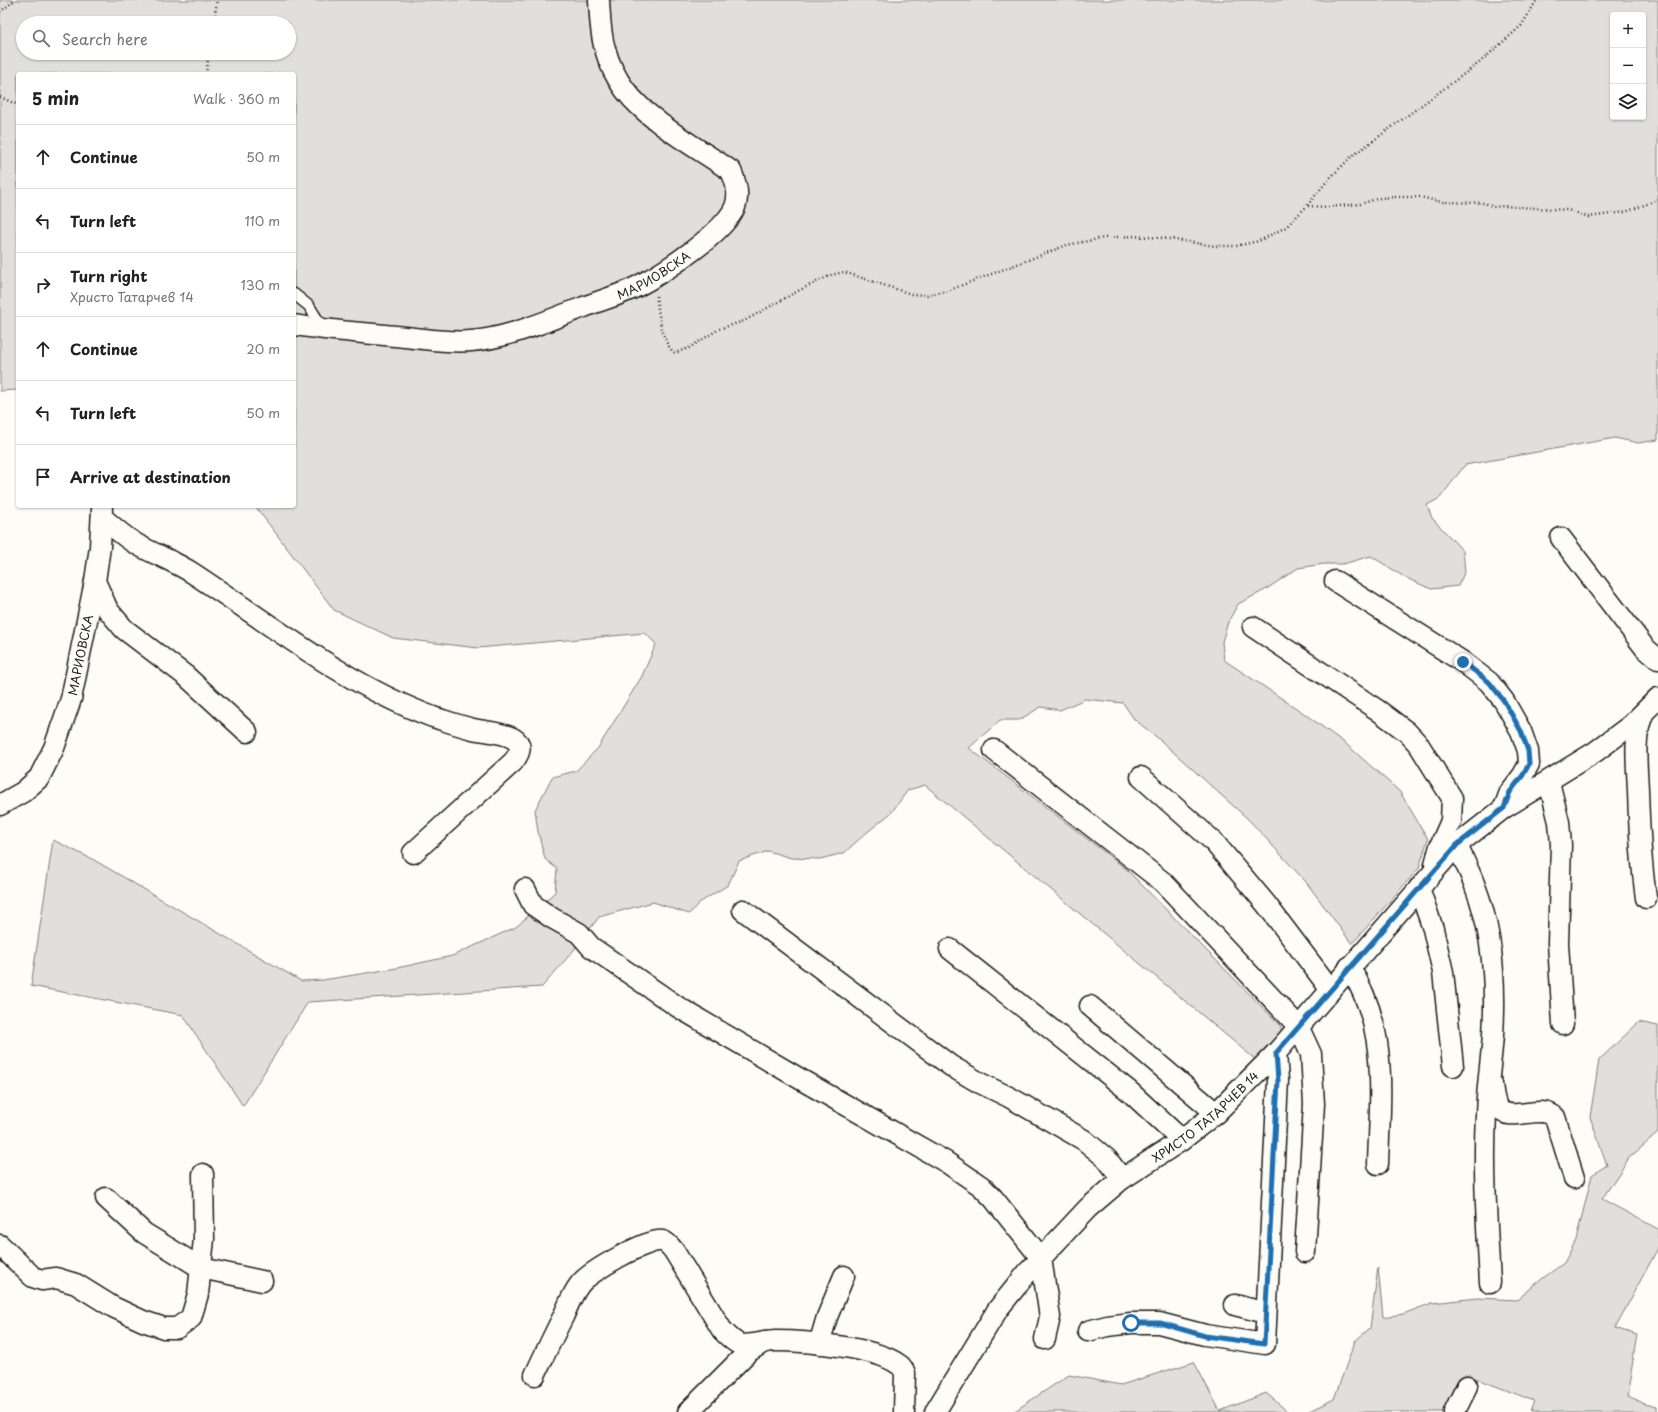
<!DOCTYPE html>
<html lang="en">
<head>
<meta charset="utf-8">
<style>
  :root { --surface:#fff; --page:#f2f2f2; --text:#202124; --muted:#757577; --line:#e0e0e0 }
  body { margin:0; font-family:"Playpen Sans",sans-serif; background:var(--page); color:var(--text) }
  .controls { position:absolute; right:12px; top:12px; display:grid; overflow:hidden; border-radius:4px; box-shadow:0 1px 3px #0004 }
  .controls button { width:36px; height:36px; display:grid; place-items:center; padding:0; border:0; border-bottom:1px solid var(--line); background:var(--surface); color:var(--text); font:20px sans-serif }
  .stop { position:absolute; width:12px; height:12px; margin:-9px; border:3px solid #1f6fb2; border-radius:50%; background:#fff }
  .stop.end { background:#1f6fb2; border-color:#fff; box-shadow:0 1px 4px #0008 }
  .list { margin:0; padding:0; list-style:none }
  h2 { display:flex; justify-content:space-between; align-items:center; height:52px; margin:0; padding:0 16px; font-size:17px }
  h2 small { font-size:13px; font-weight:400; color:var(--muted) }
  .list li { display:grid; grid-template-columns:26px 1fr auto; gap:12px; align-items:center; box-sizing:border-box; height:64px; padding:0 16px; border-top:1px solid var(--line) }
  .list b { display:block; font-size:15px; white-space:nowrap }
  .list p { margin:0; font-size:13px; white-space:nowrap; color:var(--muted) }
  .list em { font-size:13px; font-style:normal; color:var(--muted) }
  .icon { flex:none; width:22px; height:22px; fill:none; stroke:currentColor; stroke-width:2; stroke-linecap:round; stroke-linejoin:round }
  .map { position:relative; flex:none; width:1658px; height:1412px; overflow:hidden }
  .search { position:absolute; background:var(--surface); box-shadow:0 1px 3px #0004; left:16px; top:16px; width:280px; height:44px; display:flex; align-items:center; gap:10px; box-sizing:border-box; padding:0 14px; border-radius:22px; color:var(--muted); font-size:15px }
  .panel { position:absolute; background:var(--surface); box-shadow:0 1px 3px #0004; left:16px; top:72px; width:280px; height:436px; border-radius:4px }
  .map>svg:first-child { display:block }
  .green { fill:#e0dfdb; stroke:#7e7e7c; fill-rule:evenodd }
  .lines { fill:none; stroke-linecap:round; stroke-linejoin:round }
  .lane-casing { stroke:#1c1c1c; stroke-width:13 }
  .street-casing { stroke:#1c1c1c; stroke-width:23 }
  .path { stroke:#1c1c1c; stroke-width:2.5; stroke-dasharray:1 3; stroke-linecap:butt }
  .lane { stroke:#fdfcf7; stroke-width:10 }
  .street { stroke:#fdfcf7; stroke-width:20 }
  .route { stroke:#1f6fb2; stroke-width:5 }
  .labels { text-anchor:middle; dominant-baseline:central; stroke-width:3.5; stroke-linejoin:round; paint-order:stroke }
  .street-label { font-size:12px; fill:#1c1c1c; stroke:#fdfcf7 }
</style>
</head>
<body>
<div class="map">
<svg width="1658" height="1412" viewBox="0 0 1658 1412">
  <rect width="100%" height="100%" fill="#fdfcf7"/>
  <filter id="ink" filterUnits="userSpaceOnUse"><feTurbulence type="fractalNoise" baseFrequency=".025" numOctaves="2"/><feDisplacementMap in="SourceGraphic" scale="8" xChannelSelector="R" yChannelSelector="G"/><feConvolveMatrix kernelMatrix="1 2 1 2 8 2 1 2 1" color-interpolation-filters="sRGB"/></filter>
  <g filter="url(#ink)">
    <!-- green -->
    <g class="green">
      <path d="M0 0H1658V440L1638 443 1615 438 1465 465 1440 498 1427 505 1432 518 1463 551 1465 571 1458 586 1431 589 1406 578 1371 556 1343 564H1324L1298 568 1265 590 1238 604 1228 622 1222 642 1224 660 1302 712 1346 744 1400 792 1428 839 1419 868 1352 944 1306 882 1249 820 1160 740 1134 719 1123 703 1085 699 1060 710 1041 707 1019 720H1000L969 748 1125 868 1280 1025 1282 1032 1256 1060 925 785 908 790 891 813 865 834 844 853 820 859 791 858 768 851 739 861 728 885 699 903 689 914 653 902 599 917 573 951 542 987 308 1002 243 1106 183 1015 31 986 53 840 94 860 301 981 323 980 397 968 452 956 516 927 555 892 557 869 545 859 538 832 535 810 552 777 576 771 598 748 642 676 656 644 645 633 478 648 393 638 334 610 255 506H294V74H18V390L0 391ZM1613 15H1643V117H1613ZM23 23H289V53H23Z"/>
      <polygon points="1639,1022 1658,1026 1658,1133 1629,1158 1602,1199 1658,1229 1658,1248 1615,1328 1637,1335 1627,1398 1658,1406 1658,1412 1530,1412 1534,1401 1465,1374 1446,1412 1307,1412 1334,1399 1355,1341 1370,1328 1378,1267 1383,1317 1403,1314 1432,1303 1477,1298 1517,1300 1543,1278 1564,1263 1576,1240 1592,1175 1607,1165 1590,1117 1599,1060"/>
      <polygon points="1194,1362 1220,1411 1266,1393 1288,1412 1013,1412 1069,1375 1121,1385"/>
    </g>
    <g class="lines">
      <defs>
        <polyline id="lane" points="294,294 309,306 324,330"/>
        <g id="street">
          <path id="s1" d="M294 325C331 331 368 333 405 337 427 339 449 343 471 341 510 338 548 320 584 307 601 300 621 295 638 286 663 273 724 233 735 207 740 195 736 182 731 171 698 148 649 122 625 90 616 78 609 63 605 49 600 33 600 16 599 0"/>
          <path d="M102 517C113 527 124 537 138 545 156 555 176 562 194 574 269 623 348 686 433 717 446 721 460 726 473 729 490 733 537 733 513 762L413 853"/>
          <polyline points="1561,538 1645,648 1658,659"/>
          <polyline points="95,581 108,610 124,629 186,676 247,732"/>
          <polyline points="1335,581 1463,662 1489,682 1504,701 1521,731 1528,751 1529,764 1523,775 1510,792 1504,808"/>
          <polyline points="1253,627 1379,711 1407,732 1419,745 1452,798 1451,821 1440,846 1435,864"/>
          <path d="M1643 714C1633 739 1637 764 1638 790 1639 826 1641 862 1646 898"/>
          <polyline points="994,750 1163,882 1298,1026 1311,1054 1314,1104 1305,1252"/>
          <polyline points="1141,777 1213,841 1266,904 1331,990"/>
          <polyline points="1549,782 1559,822 1561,845 1558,943 1563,1024"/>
          <path id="s2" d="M0 805 23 792 39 778 54 748 71 699 95 581 100 547 102 508"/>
          <path d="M1457 845C1463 859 1470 872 1475 886 1493 932 1496 987 1493 1035 1491 1062 1487 1087 1486 1114 1483 1170 1487 1227 1490 1283"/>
          <polyline points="1419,888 1433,929 1443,972 1453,1066"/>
          <polyline points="525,889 533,905 552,918 579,933 591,947 678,1007 807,1083 946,1162 981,1186 993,1198 1041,1258 1050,1317 1045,1339"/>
          <polyline points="743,910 951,1066 980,1083 1009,1097 1084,1140 1107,1159 1122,1179"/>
          <polyline points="950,949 1129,1091 1182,1140"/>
          <path d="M1349 967C1389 1027 1380 1096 1378 1164"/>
          <polyline points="1090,1006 1216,1113"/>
          <path d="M1492 1084C1493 1092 1494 1102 1498 1108 1510 1124 1540 1103 1555 1117L1574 1178"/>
          <polyline points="106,1198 144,1233 201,1268 262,1281"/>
          <polyline points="0,1245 33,1277 42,1280 56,1278 76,1284 113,1307 143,1321 164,1328 177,1328 191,1318 198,1294 204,1239 203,1174"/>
          <polyline points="1235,1305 1266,1313"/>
          <polyline points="1088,1331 1107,1326 1131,1323 1159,1323 1205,1335 1265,1344 1278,1080 1276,1053"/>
          <polyline points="819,1344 827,1317 844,1276"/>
          <path d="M535 1375C544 1356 553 1336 563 1317 568 1306 572 1294 580 1284 589 1272 648 1238 663 1241 668 1243 671 1247 674 1251L722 1330C727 1335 732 1341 739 1344 749 1347 764 1341 775 1341 804 1341 875 1347 898 1364 902 1366 903 1369 905 1373L904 1412"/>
          <polyline points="688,1412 748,1352 764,1342"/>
          <path id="s3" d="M935 1412 998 1309 1028 1272 1088 1208 1122 1179 1182 1140 1216 1113 1276 1053 1457 845 1504 808 1595 752 1631 725 1658 698"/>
          <polyline points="1454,1412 1467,1386"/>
        </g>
      </defs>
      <!-- lane casing -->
      <use href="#lane" class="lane-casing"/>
      <!-- street casing -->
      <use href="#street" class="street-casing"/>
      <!-- path -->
      <g class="path">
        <polyline points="0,12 15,0"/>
        <polyline points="214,23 217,0"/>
        <polyline points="206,74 209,53"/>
        <polyline points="0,97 18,105"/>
        <polyline points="1308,206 1328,207 1360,204 1380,198 1394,197 1420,197 1442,202 1485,203 1493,207 1504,206 1568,210 1589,217 1625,212 1658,200"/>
        <path d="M656 296C659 313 661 343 675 353L689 348 719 329 744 321 798 291 831 275 844 272 911 294 927 295 947 291 1067 245 1104 238 1132 236 1163 238 1215 246H1236L1259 241 1286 227 1307 206 1327 181 1351 157 1479 63 1521 26 1537 0"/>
      </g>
      <!-- lane -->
      <use href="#lane" class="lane"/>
      <!-- street -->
      <use href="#street" class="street"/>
    </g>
  </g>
  <g class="lines" filter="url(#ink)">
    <!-- route -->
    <polyline class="route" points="1131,1323 1160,1323 1205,1336 1264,1344 1278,1080 1276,1053 1457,845 1504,808 1510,792 1523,775 1529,764 1528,751 1521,731 1504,701 1489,682 1463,662"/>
  </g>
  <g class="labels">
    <!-- street labels -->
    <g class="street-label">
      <text stroke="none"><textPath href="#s1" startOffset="373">МАРИОВСКА</textPath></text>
      <text stroke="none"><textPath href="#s2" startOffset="178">МАРИОВСКА</textPath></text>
      <text stroke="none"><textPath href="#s3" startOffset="405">ХРИСТО ТАТАРЧЕВ 14</textPath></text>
    </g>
  </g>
</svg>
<div class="controls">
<button>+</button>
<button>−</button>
<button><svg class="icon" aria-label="layers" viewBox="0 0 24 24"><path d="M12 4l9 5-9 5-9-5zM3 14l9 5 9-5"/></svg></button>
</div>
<div class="stop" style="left:1131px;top:1323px"></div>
<div class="stop end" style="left:1463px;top:662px"></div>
<div class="search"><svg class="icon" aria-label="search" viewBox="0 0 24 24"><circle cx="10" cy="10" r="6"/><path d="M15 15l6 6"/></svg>Search here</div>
<section class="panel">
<h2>5 min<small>Walk · 360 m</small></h2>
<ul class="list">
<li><svg class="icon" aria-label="ahead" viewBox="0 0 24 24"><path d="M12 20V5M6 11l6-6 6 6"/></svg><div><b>Continue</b></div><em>50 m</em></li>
<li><svg class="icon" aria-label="left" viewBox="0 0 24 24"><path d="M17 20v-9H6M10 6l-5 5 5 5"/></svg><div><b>Turn left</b></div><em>110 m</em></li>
<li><svg class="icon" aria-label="right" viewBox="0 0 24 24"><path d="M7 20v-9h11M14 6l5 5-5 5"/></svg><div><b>Turn right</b><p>Христо Татарчев 14</p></div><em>130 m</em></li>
<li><svg class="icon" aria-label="ahead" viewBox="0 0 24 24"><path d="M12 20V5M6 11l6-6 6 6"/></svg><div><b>Continue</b></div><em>20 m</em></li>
<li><svg class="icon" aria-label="left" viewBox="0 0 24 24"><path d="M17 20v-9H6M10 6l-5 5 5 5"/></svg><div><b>Turn left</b></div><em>50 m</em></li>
<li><svg class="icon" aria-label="arrive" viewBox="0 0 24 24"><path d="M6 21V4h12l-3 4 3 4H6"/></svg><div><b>Arrive at destination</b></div></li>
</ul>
</section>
</div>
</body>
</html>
